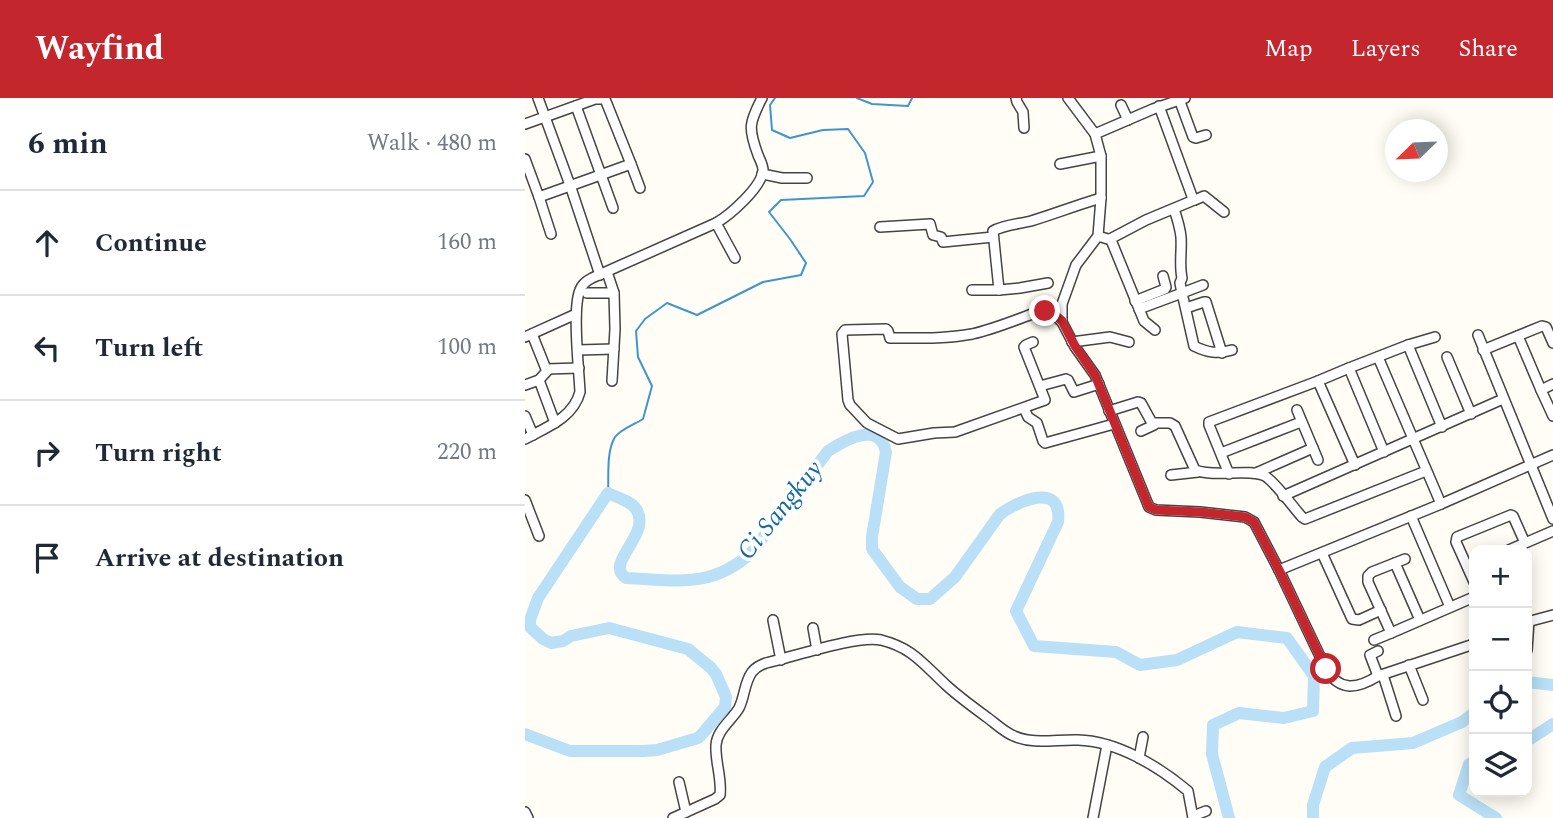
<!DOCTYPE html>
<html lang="en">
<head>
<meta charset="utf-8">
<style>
  :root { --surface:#fff; --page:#f6f6f7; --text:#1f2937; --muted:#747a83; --line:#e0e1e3; --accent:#c4262e }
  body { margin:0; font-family:Spectral,serif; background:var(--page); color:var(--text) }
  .controls { position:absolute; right:21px; bottom:21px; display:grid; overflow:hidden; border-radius:14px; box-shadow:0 4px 18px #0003 }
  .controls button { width:63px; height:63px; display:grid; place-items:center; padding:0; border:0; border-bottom:2px solid var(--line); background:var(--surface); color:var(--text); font:35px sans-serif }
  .compass { position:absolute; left:860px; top:21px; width:63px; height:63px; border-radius:50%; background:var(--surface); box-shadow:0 4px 18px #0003; rotate:247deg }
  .stop { position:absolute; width:21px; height:21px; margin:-16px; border:5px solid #c4262e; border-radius:50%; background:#fff }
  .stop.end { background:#c4262e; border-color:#fff; box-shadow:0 2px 7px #0008 }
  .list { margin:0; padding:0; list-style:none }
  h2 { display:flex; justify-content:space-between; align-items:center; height:91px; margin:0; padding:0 28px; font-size:30px }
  h2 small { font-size:23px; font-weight:400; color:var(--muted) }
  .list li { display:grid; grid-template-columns:46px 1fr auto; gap:21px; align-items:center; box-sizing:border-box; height:105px; padding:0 28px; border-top:2px solid var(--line) }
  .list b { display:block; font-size:26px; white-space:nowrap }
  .list em { font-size:23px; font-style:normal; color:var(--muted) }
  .icon { flex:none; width:38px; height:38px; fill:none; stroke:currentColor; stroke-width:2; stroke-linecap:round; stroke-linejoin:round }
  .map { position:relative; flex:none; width:1028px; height:720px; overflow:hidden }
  header { display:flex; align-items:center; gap:42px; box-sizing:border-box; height:98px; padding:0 35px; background:var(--accent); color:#fff }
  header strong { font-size:33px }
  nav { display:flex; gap:38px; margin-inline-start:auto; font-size:24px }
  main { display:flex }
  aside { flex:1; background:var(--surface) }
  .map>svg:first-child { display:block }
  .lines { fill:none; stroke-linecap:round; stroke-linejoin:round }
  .stream { stroke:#3f96cf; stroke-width:2 }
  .river { stroke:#b9e0f7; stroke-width:12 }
  .minor-casing { stroke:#444; stroke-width:12 }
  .minor { stroke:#fff; stroke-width:9 }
  .route { stroke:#c4262e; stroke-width:9 }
  .labels { text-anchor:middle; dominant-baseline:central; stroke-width:7; stroke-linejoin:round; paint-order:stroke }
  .water-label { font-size:26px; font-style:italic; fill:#1768a6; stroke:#fff }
</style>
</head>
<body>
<header>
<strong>Wayfind</strong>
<nav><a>Map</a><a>Layers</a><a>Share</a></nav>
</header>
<main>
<aside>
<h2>6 min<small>Walk · 480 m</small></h2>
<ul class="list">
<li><svg class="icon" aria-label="ahead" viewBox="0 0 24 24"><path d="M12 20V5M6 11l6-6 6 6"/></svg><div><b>Continue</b></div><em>160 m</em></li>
<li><svg class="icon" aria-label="left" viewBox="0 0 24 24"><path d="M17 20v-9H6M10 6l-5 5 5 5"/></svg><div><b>Turn left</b></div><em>100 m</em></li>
<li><svg class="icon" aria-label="right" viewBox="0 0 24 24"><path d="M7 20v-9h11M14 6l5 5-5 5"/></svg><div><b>Turn right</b></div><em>220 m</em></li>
<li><svg class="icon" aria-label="arrive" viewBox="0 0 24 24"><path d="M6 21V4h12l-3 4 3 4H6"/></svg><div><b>Arrive at destination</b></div></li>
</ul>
</aside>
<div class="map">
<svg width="1028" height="720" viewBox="0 0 1028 720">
  <rect width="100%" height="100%" fill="#fffdf5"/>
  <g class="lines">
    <!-- stream -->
    <g class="stream">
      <polyline points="332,0 347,6 383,8 387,0"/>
      <path d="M83 395C84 378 81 354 90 339 96 331 110 326 118 321L127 288 113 259 111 233 120 221 142 205 172 217 238 184 276 177 281 165 265 141 244 114 256 102 339 98 348 84 340 55 323 31 298 32 265 40 247 32 245 7 250 0"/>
    </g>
    <!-- river -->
    <g class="river">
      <polyline points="1002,584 1028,587"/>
      <path d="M0 636 45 653H118L132 652 173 640 178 635 200 609 201 599 191 576 185 569 163 551 84 530 46 538 38 543 26 545 18 541 5 529V522L13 500 83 395C91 399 106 403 111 411 128 436 78 465 101 480 151 482 187 491 227 454L303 353C320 342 354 322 361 354L347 439V451L375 489 392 501H405L430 479 475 416C493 403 538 383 533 424L491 513 509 548 591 554 615 567 652 562 712 534 762 540 789 578 788 613 759 620 714 615 688 627 687 656 704 720"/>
      <polyline points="1002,643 1028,626"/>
      <polyline points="949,664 944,666 934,697 971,720"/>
      <polyline points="788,720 788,707 800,669 827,650 888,645 937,624 949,615"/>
    </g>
    <defs>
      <g id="minor">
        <polyline points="13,0 45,87 75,177"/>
        <polyline points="491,0 492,4 498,14 499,30"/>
        <path d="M543 0 570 36 576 58V100L573 138 551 167 537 206V224L550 249 570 277 624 409 631 412 675 414 720 419 729 424 754 472 801 571C815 594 832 591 853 578L949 546"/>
        <polyline points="654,1 668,39 671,40 681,37"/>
        <polyline points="596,7 603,22"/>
        <polyline points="51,8 88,110"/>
        <polyline points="634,8 668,101 670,102 679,98 699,114"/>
        <polyline points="0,26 70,1 80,1 106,66 14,99 0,61"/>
        <polyline points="570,36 628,11 660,0"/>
        <polyline points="106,66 115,90"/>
        <polyline points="535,66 576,58"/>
        <polyline points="237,76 257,80 282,80"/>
        <polyline points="14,99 26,136"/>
        <path d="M649 111C652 120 655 129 656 139 657 154 654 166 657 180L655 185 657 195 678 187"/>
        <polyline points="191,125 210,160"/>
        <polyline points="355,129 405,126 408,137 416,139 418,144 468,139"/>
        <polyline points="573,138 586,142 619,223 630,232"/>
        <polyline points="585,141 621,122 669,102"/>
        <polyline points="82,174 89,195 90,231 87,283"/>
        <path d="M523 185 495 190 474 192 468 133C478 127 494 126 506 123 529 116 552 107 576 100"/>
        <polyline points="447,192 474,192"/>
        <polyline points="62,195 89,195"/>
        <polyline points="610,203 640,191 641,189 638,178"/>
        <polyline points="661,210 679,204 681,204 697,255"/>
        <path d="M614 211 657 195 669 248C683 255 693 256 707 252"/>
        <polyline points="7,236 21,271 54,270"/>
        <polyline points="953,237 1028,421"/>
        <polyline points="993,238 1016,292"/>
        <polyline points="0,239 51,216"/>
        <path d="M508 244 501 247 499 249 520 302 430 334 409 335 373 341 342 325 325 307 323 302 317 236 320 232 361 231 363 233 365 240C393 240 420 241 447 236 470 231 493 221 515 213L527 215 537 224"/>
        <polyline points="547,244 585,239 604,244"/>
        <polyline points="883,247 917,329"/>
        <polyline points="53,252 89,251"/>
        <polyline points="958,252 1017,228 1021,229 1028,245"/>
        <polyline points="853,259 916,406"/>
        <polyline points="922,259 946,316"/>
        <polyline points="824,270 883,247 910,239"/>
        <polyline points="14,282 30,325"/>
        <polyline points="1028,286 1016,292 1028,318"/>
        <polyline points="0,287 14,282 23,272"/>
        <polyline points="515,288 541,281 543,282 549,294 574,286"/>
        <polyline points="499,310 503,319 512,325 518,343 520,345 589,326"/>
        <polyline points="772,312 793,362"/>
        <path d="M584 313 613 304 616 305 627 325H645L650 328 670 372C690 380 725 370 740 378 751 385 768 409 777 419L780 421 901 373"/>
        <polyline points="0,318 8,337"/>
        <polyline points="616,333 629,327"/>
        <path d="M0 341C22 329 48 320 55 294 54 272 47 210 55 192 57 186 61 183 67 180L191 125C205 117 237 89 238 72 238 67 235 62 233 57 223 30 224 25 237 0"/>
        <polyline points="696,355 776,324"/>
        <polyline points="830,367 793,283 824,270 859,354"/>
        <polyline points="731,375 788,350"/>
        <polyline points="704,376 684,327 684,324 793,283"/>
        <polyline points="646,377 673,374"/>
        <polyline points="758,398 978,301"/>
        <polyline points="0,402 14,438"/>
        <polyline points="886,418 925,509"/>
        <polyline points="984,452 1028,433"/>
        <polyline points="797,455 827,521 834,522 856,512"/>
        <polyline points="880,461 847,474 843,478 843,484 866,535 949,499"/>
        <polyline points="870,465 895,522"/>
        <polyline points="754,472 916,406 1028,357"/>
        <polyline points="949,484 931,444 932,439 986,417 988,418 1000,445"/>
        <polyline points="248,522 256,562"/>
        <polyline points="1002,524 1028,517"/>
        <polyline points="288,530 292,552"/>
        <polyline points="849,542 866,535"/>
        <polyline points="1002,552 1004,523"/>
        <polyline points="884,567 898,602"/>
        <polyline points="858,577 871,618"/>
        <polyline points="853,578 845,557 853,553"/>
        <polyline points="614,660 618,639"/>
        <polyline points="154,684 161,714"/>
        <polyline points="0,714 3,720"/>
        <polyline points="668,718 681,713"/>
        <path d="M148 720 190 701 195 697C197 680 190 664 191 647 192 632 207 622 214 610 220 598 219 585 227 574 231 569 235 567 241 565 268 559 331 537 356 542 388 550 398 566 421 587 434 599 448 609 463 620 471 626 479 634 489 638 508 647 532 641 553 642 592 643 633 668 663 693L668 720"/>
        <polyline points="568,720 582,647"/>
      </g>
    </defs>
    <!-- minor casing -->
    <use href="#minor" class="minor-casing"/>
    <!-- minor -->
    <use href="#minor" class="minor"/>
  </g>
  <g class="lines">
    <!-- route -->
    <polyline class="route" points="520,213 529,216 537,223 550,248 570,277 624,409 631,412 675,414 720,419 729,424 754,472 801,571"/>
  </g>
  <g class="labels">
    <!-- water labels -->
    <g class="water-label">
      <text transform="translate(255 412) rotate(-51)">Ci Sangkuy</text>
    </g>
  </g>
</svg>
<div class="controls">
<button>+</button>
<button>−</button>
<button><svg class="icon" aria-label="locate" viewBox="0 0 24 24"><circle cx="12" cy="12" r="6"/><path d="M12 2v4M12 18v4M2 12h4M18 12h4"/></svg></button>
<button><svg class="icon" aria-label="layers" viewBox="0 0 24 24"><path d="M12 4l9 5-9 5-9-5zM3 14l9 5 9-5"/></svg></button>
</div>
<svg class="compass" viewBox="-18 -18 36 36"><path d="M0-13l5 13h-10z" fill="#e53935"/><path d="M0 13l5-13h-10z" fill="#747a83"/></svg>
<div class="stop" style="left:801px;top:571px"></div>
<div class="stop end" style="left:520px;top:213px"></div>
</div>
</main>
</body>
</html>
